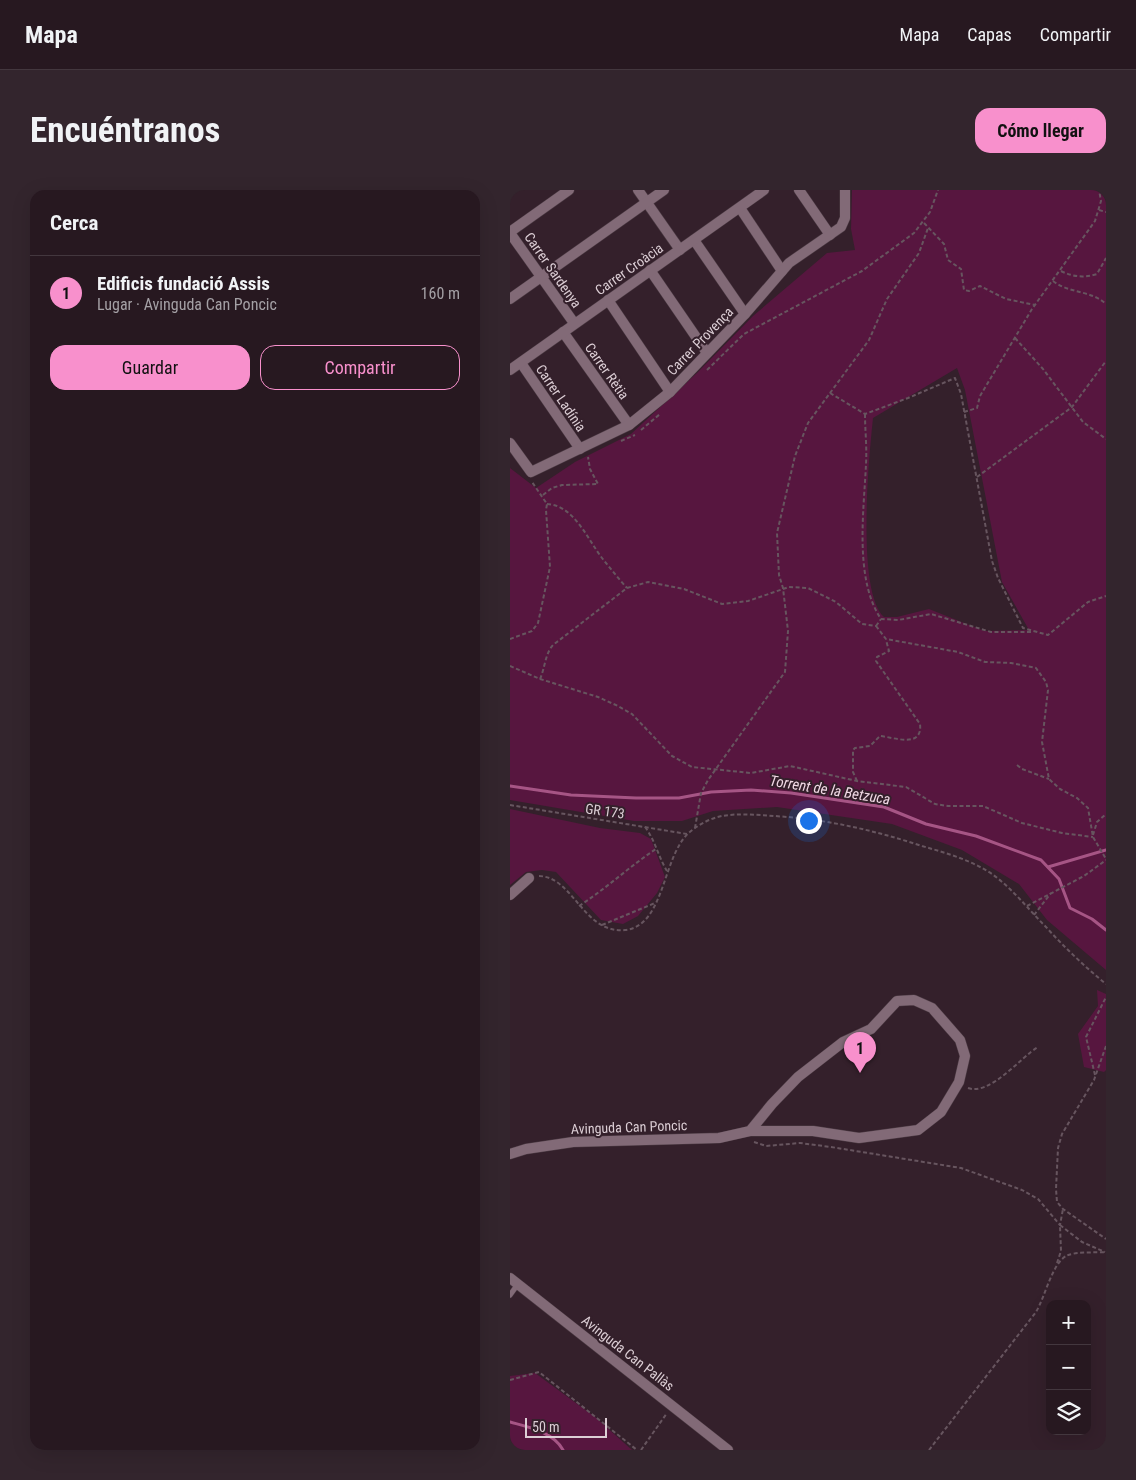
<!DOCTYPE html>
<html lang="es">
<head>
<meta charset="utf-8">
<style>
  :root { --surface:#271820; --page:#33252d; --text:#f1f3f6; --muted:#a4a0a5; --line:#43373e; --accent:#f890cc }
  body { margin:0; font-family:"Roboto Condensed",sans-serif; background:var(--page); color:var(--text) }
  .controls { position:absolute; right:15px; bottom:15px; display:grid; overflow:hidden; border-radius:10px; box-shadow:0 5px 20px #0002 }
  .controls button { width:45px; height:45px; display:grid; place-items:center; padding:0; border:0; border-bottom:1px solid var(--line); background:var(--surface); color:var(--text); font:25px sans-serif }
  .scale { position:absolute; left:15px; bottom:12px; width:82px; box-sizing:border-box; padding-left:5px; border:2px solid #dcced5; border-top:0; font-size:14px; line-height:18px; white-space:nowrap; color:#dcced5; -webkit-text-stroke:4px #34202b; paint-order:stroke }
  .you { position:absolute; left:298px; top:630px; width:18px; height:18px; margin:-12px; border:4px solid #fff; border-radius:50%; background:#1a73e8; box-shadow:0 0 0 8px #1a73e833 }
  .badge { display:grid; place-items:center; width:32px; height:32px; border-radius:50%; background:var(--accent); color:#111; font-size:16px; font-weight:700 }
  .pin { position:absolute; translate:-50% -41px; filter:drop-shadow(0 1px 2px #0008) }
  .pin::after { content:''; position:absolute; top:26px; width:18px; height:15px; background:inherit; clip-path:polygon(0 0,100% 0,50% 100%) }
  .list { margin:0; padding:0; list-style:none }
  h2 { display:flex; justify-content:space-between; align-items:center; height:65px; margin:0; padding:0 20px; font-size:21px }
  h2 small { font-size:16px; font-weight:400; color:var(--muted) }
  .list li { display:grid; grid-template-columns:32px 1fr auto; gap:15px; align-items:center; box-sizing:border-box; height:75px; padding:0 20px; border-top:1px solid var(--line) }
  .list b { display:block; font-size:19px; white-space:nowrap }
  .list p { margin:0; font-size:16px; white-space:nowrap; color:var(--muted) }
  .list em { font-size:16px; font-style:normal; color:var(--muted) }
  .actions { display:flex; gap:10px; padding:15px 20px }
  .actions a { flex:1; padding:11px 0; border:1px solid var(--accent); border-radius:15px; text-align:center; font-size:18px; color:var(--accent) }
  .actions .main { background:var(--accent); color:#111 }
  .icon { flex:none; width:28px; height:28px; fill:none; stroke:currentColor; stroke-width:2; stroke-linecap:round; stroke-linejoin:round }
  .map { position:relative; flex:none; width:596px; height:1260px; overflow:hidden; border-radius:15px }
  header { display:flex; align-items:center; gap:30px; box-sizing:border-box; height:70px; padding:0 25px; background:var(--surface); border-bottom:1px solid var(--line) }
  header strong { font-size:24px }
  nav { display:flex; gap:28px; margin-inline-start:auto; font-size:18px }
  .intro { display:flex; align-items:center; justify-content:space-between; box-sizing:border-box; height:120px; padding:0 30px }
  h1 { margin:0; font-size:35px }
  .button { padding:12px 22px; border-radius:15px; background:var(--accent); color:#111; font-size:18px; font-weight:700 }
  main { display:flex; gap:30px; padding:0 30px }
  aside { flex:1; background:var(--surface); border-radius:15px; box-shadow:0 5px 20px #0002 }
  .map>svg:first-child { display:block }
  .green { fill:#57163f; fill-rule:evenodd }
  .lines { fill:none; stroke-linecap:round; stroke-linejoin:round }
  .stream { stroke:#a65585; stroke-width:3 }
  .service-casing { stroke:#4d3c45; stroke-width:6 }
  .minor-casing { stroke:#4d3c45; stroke-width:11 }
  .path { stroke:#67555f; stroke-width:2; stroke-dasharray:4 2.5; stroke-linecap:butt }
  .service { stroke:#826a77; stroke-width:5 }
  .minor { stroke:#826a77; stroke-width:10 }
  .labels { text-anchor:middle; dominant-baseline:central; stroke-width:4; stroke-linejoin:round; paint-order:stroke }
  .street-label { font-size:14px; fill:#dcced5; stroke:#34202b }
  .water-label { font-size:15px; font-style:italic; fill:#f1d9e5; stroke:#34202b }
</style>
</head>
<body>
<header>
<strong>Mapa</strong>
<nav><a>Mapa</a><a>Capas</a><a>Compartir</a></nav>
</header>
<div class="intro"><h1>Encuéntranos</h1><a class="button">Cómo llegar</a></div>
<main>
<aside>
<h2>Cerca<small></small></h2>
<ul class="list">
<li><span class="badge">1</span><div><b>Edificis fundació Assis</b><p>Lugar · Avinguda Can Poncic</p></div><em>160 m</em></li>
</ul>
<div class="actions"><a class="main">Guardar</a><a>Compartir</a></div>
</aside>
<div class="map">
<svg width="596" height="1260" viewBox="0 0 596 1260">
  <rect width="100%" height="100%" fill="#34202b"/>
  <!-- green -->
  <g class="green">
    <path d="M342 0H596V780L537 730 509 694 452 660 382 634 267 617 203 621 172 631H124L0 610V278L26 298 65 272 121 244 188 182 243 126 317 63 345 60 341 39ZM447 178 455 200 492 392 519 440 474 441 419 419 387 427H374C346 401 359 267 363 228Z"/>
    <polygon points="0,619 90,638 130,643 141,649 155,687 147,703 128,726 113,734 91,730 46,682 32,680 16,682 0,695"/>
    <polygon points="587,800 596,804 596,880 594,882 574,877 568,844 588,816"/>
    <polygon points="25,1183 85,1227 122,1260 0,1260 0,1186"/>
  </g>
  <g class="lines">
    <!-- stream -->
    <g class="stream">
      <polyline points="0,596 61,605 126,608 169,608 201,602 241,600 281,603 374,617 416,634 466,646 531,670 549,689 560,718 582,729 596,740"/>
      <polyline points="538,677 596,660"/>
      <path d="M0 1232C18 1237 44 1242 53 1260"/>
    </g>
    <defs>
      <polyline id="service" points="0,1105 8,1094"/>
      <g id="minor">
        <polyline points="128,0 170,60"/>
        <polyline points="289,0 320,45"/>
        <polyline points="230,18 272,81"/>
        <polyline points="0,42 59,0"/>
        <polyline points="0,43 64,133"/>
        <polyline points="184,50 235,124"/>
        <polyline points="140,80 197,163"/>
        <polyline points="0,109 154,0"/>
        <polyline points="98,110 160,202"/>
        <polyline points="53,142 119,235"/>
        <polyline points="11,173 70,259"/>
        <polyline points="0,180 254,0"/>
        <polyline points="0,253 21,282 119,235 160,202 235,124 279,73 331,37 335,28 335,0"/>
        <polyline points="0,705 19,688"/>
        <polyline points="0,964 16,959 63,952 209,948 240,941 303,941 349,948 408,940 431,922 449,892 455,866 450,850 422,818 404,810 387,811 361,839 333,852 288,887 262,914 240,941"/>
        <polyline points="0,1088 218,1260"/>
      </g>
    </defs>
    <!-- service casing -->
    <use href="#service" class="service-casing"/>
    <!-- minor casing -->
    <use href="#minor" class="minor-casing"/>
    <!-- path -->
    <g class="path">
      <polyline points="589,20 596,22"/>
      <polyline points="414,33 434,54 438,70 451,79 454,100 459,101 470,96 496,109 525,115"/>
      <path d="M551 81C563 87 574 88 587 84L596 68"/>
      <path d="M543 91C560 104 581 100 596 114"/>
      <polyline points="505,148 533,179 573,232 596,249"/>
      <polyline points="197,180 234,144 352,81 404,43 420,22 428,0"/>
      <polyline points="320,203 355,224 398,208 445,188 451,204 482,371 488,388 513,438 538,445 578,412 596,406"/>
      <polyline points="454,222 467,218 470,206 522,119 585,31 591,11 589,0"/>
      <path d="M355 224C355 240 357 257 356 274 354 320 344 389 371 429L388 430 421 424 481 442H522"/>
      <polyline points="131,240 150,224"/>
      <polyline points="111,251 125,245"/>
      <polyline points="467,287 562,217 596,171"/>
      <polyline points="33,305 42,298 52,295 88,294 80,279 78,267"/>
      <path d="M37 314C64 315 78 350 92 368 100 378 108 388 117 398"/>
      <polyline points="366,436 376,449 448,462 475,472 501,473 526,478 536,492 538,500 532,552 539,589 550,599 567,608 578,618 583,647 596,669"/>
      <polyline points="366,436 371,429"/>
      <polyline points="0,449 22,441 28,433 40,377 36,320 37,314 22,292"/>
      <polyline points="0,476 30,489 88,507 108,516 122,524 162,566 182,577 241,583 280,576 347,591 396,597 425,614 438,616 473,616 512,633 552,643 583,647"/>
      <path d="M30 489C35 478 35 464 43 455L117 398 138 392 174 399 212 414 238 411 279 397 298 398 326 412 352 434 366 436"/>
      <polyline points="507,575 512,579 539,589"/>
      <path d="M347 591 343 582V560L345 558 360 556 370 546C383 547 413 559 410 534L366 471 367 467 379 461 376 450"/>
      <polyline points="0,615 177,644"/>
      <path d="M135 637C145 650 148 666 157 681"/>
      <polyline points="185,638 191,603 198,590 275,482 278,441 273,398 269,385 267,343 285,266 298,233 359,150 377,109 409,63 418,38"/>
      <polyline points="583,645 587,632 596,624"/>
      <path d="M29 686C64 687 73 744 115 740 156 736 152 663 181 641 190 634 201 628 212 626 229 623 247 625 264 626 316 629 363 640 412 656 436 663 461 670 482 684 503 699 518 719 536 737 554 757 575 777 596 794"/>
      <path d="M69 716C97 698 120 676 146 659"/>
      <polyline points="517,716 574,686 596,670"/>
      <polyline points="524,725 541,703"/>
      <polyline points="92,735 145,713"/>
      <polyline points="596,856 584,890 552,944 548,958 546,999 547,1012 553,1019 596,1049"/>
      <polyline points="585,885 576,847 596,807"/>
      <path d="M458 898C480 906 511 867 528 857"/>
      <polyline points="244,952 256,956 290,953 321,957 451,978 512,1000 528,1009 550,1035 553,1019"/>
      <polyline points="550,1035 572,1052 595,1062"/>
      <polyline points="547,1073 551,1061 550,1036"/>
      <polyline points="0,1190 29,1182 127,1260"/>
      <polyline points="131,1260 157,1223"/>
      <path d="M419 1260 526 1122C535 1107 542 1074 556 1066 566 1061 585 1063 596 1062"/>
    </g>
    <!-- service -->
    <use href="#service" class="service"/>
    <!-- minor -->
    <use href="#minor" class="minor"/>
  </g>
  <g class="labels">
    <!-- street labels -->
    <g class="street-label">
      <text transform="translate(119 79) rotate(-35)">Carrer Croàcia</text>
      <text transform="translate(43 80) rotate(55)">Carrer Sardenya</text>
      <text transform="translate(190 151) rotate(-46)">Carrer Provença</text>
      <text transform="translate(97 181) rotate(55)">Carrer Rètia</text>
      <text transform="translate(51 208) rotate(56)">Carrer Ladínia</text>
      <text transform="translate(95 621) rotate(8)">GR 173</text>
      <text transform="translate(119 937) rotate(-2)">Avinguda Can Poncic</text>
      <text transform="translate(118 1163) rotate(38)">Avinguda Can Pallàs</text>
    </g>
    <!-- water labels -->
    <g class="water-label">
      <text transform="translate(320 600) rotate(9)">Torrent de la Betzuca</text>
    </g>
  </g>
</svg>
<div class="controls">
<button>+</button>
<button>−</button>
<button><svg class="icon" aria-label="layers" viewBox="0 0 24 24"><path d="M12 4l9 5-9 5-9-5zM3 14l9 5 9-5"/></svg></button>
</div>
<div class="scale">50 m</div>
<div class="you"></div>
<div class="pin badge" style="left:350px;top:883px">1</div>
</div>
</main>
</body>
</html>
